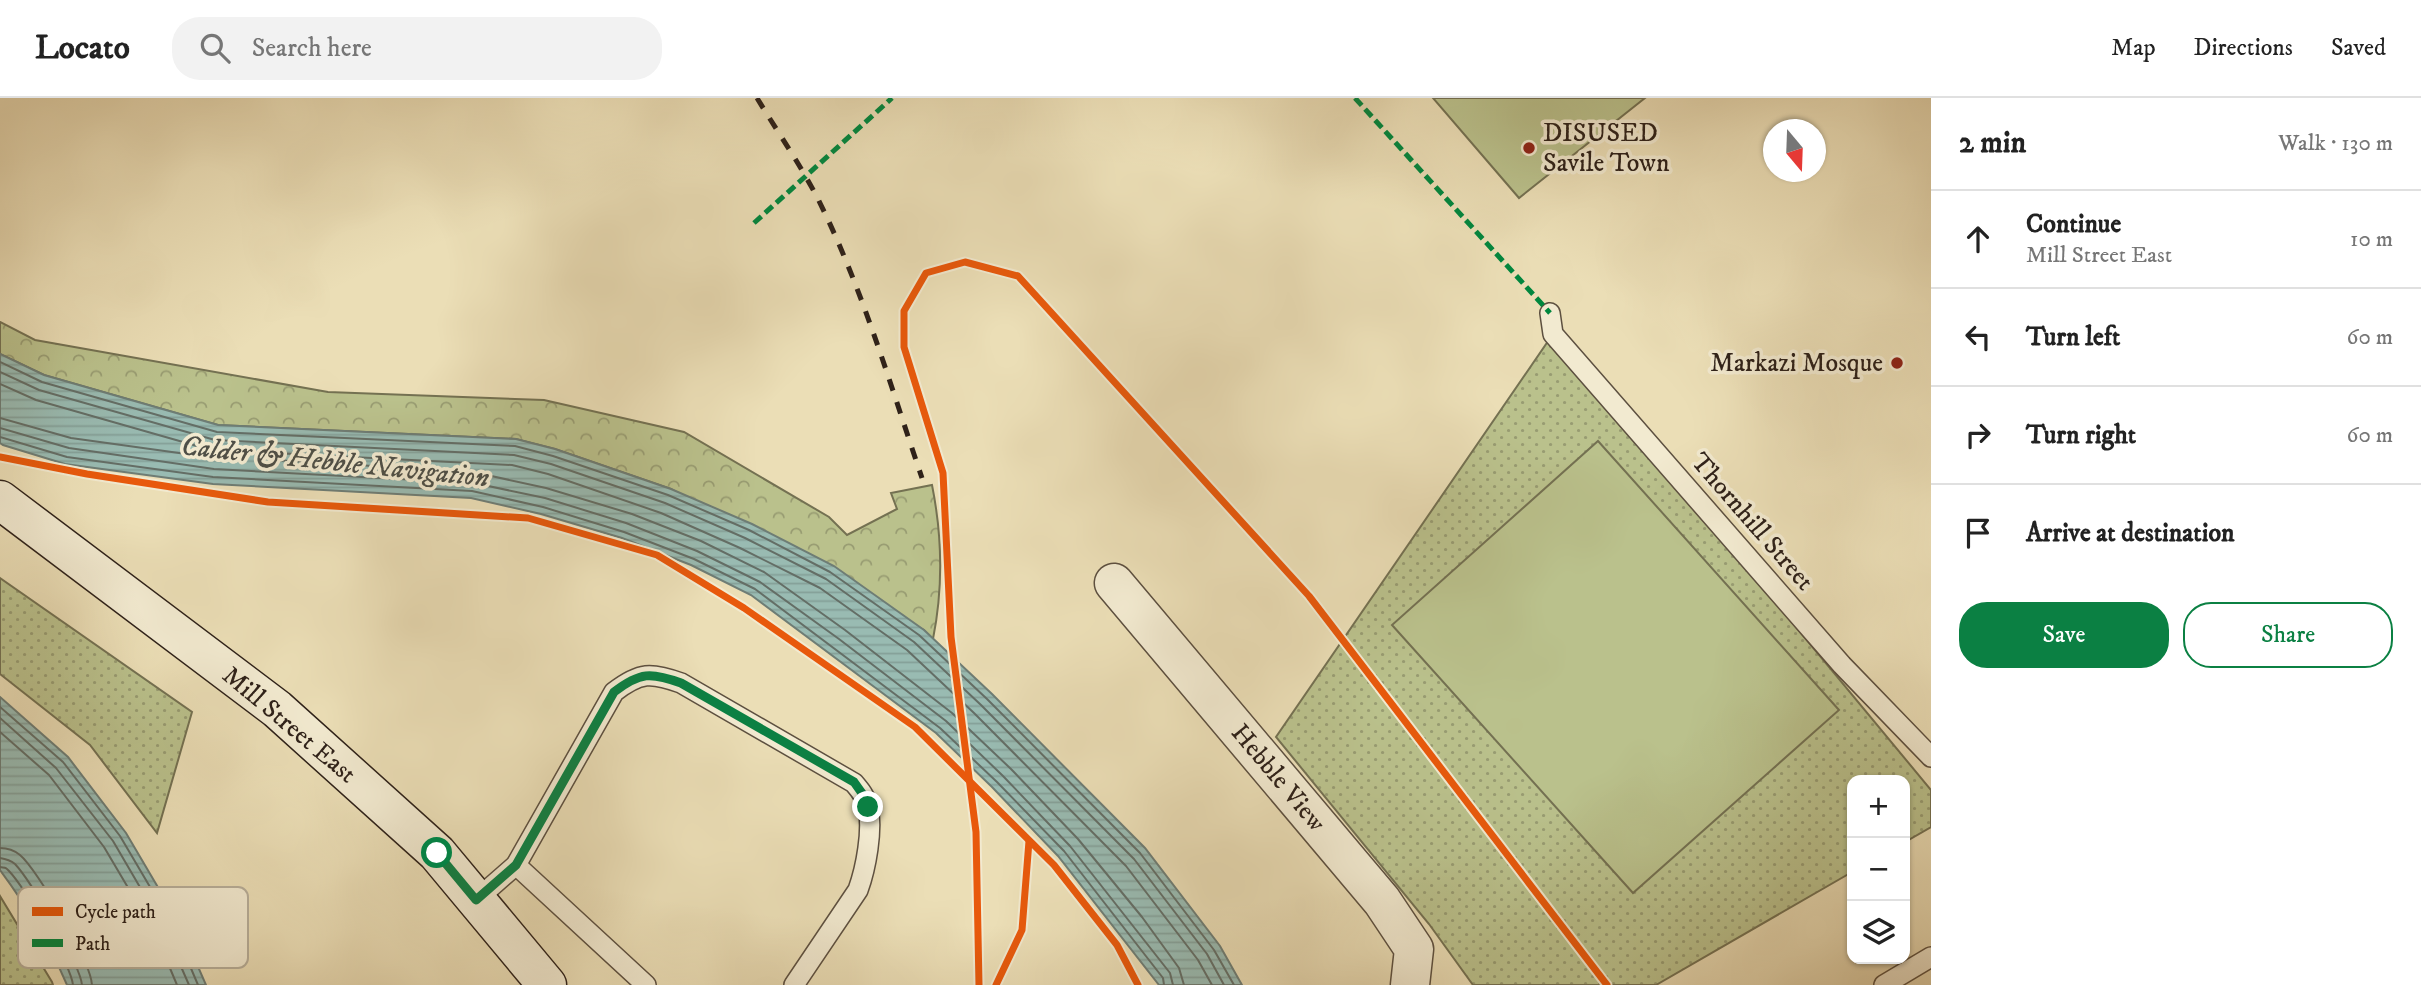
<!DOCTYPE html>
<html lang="en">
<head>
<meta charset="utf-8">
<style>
  :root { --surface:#fff; --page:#f2f2f2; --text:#222; --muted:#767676; --line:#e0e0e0; --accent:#0b8043 }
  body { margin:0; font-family:"IM FELL DW Pica",serif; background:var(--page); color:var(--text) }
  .controls { position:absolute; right:21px; bottom:21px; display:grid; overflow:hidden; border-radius:14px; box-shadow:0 2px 5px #0004 }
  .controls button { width:63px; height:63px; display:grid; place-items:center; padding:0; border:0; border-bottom:2px solid var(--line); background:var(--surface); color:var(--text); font:35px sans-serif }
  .compass { position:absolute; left:1763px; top:21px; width:63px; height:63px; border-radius:50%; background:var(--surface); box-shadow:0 2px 5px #0004; rotate:161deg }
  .stop { position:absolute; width:21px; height:21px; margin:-16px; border:5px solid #0b8043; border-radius:50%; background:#fff }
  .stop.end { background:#0b8043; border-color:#fff; box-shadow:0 2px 7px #0008 }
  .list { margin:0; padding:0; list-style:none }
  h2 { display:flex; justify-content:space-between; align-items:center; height:91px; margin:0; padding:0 28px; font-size:30px }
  h2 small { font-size:23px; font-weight:400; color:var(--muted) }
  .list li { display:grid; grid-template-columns:46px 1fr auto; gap:21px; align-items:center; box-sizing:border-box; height:98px; padding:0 28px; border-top:2px solid var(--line) }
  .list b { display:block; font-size:26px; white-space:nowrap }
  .list p { margin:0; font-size:23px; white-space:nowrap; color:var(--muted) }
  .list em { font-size:23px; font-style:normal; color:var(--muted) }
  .actions { display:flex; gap:14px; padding:21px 28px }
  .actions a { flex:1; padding:16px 0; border:2px solid var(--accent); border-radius:28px; text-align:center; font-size:24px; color:var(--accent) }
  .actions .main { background:var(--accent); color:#fff }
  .icon { flex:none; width:38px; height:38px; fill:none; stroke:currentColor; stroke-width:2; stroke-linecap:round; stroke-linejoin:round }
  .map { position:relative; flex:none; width:1931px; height:887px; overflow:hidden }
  header { display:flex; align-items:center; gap:42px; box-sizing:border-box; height:98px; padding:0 35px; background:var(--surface); border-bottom:2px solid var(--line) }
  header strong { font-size:33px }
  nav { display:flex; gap:38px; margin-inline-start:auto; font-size:24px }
  .search { width:490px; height:63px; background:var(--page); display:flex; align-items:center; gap:18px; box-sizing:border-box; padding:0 24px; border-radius:28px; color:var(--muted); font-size:26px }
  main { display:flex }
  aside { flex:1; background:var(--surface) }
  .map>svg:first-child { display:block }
  .grass { fill:url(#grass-dots); stroke:#747152; stroke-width:2 }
  .forest { fill:url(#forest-crowns); stroke:#747152; stroke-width:2 }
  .pitch { fill:#bac18c; stroke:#747152; stroke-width:2 }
  .water { fill:url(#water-rules); stroke:#6e7d75; stroke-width:2 }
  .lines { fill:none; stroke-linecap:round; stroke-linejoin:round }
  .shore { stroke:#646e66; stroke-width:2 }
  .lane-casing { stroke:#5d5040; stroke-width:22 }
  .street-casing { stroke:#5d5040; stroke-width:41 }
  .secondary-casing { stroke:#2e2119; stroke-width:41 }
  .lane { stroke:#f2ead0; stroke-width:19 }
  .street { stroke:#f2ead0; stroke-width:38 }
  .secondary { stroke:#f2ead0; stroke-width:38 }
  .rail { stroke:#2e2119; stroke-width:5; stroke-dasharray:12 12; stroke-linecap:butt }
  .quiet { stroke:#00873e; stroke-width:5; stroke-dasharray:10 5; stroke-linecap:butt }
  .cycleway-casing { stroke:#f2ead0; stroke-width:11 }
  .cycleway { stroke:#e8590c; stroke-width:7 }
  .route { stroke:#0b8043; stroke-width:9 }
  .poi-dot { fill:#8f2418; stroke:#f2ead0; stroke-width:2.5 }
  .labels { text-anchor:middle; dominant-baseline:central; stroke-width:7; stroke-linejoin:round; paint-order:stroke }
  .poi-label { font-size:26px; fill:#2e2119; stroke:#f2ead0; text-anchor:start }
  .street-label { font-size:26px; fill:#2e2119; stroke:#f2ead0 }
  .water-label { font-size:28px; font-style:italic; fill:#4e4f47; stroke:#f2ead0 }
  .key { fill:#f2ead0; stroke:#b7ae99; stroke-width:2 }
  .key-label { font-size:19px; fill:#2e2119 }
</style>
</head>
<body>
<header>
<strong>Locato</strong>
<div class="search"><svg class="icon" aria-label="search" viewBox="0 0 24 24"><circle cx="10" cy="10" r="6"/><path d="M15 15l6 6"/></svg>Search here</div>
<nav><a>Map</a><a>Directions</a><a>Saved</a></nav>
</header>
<main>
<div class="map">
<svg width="1931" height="887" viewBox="0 0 1931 887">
  <defs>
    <pattern id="grass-dots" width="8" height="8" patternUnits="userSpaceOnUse" patternTransform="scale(1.75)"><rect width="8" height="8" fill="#bac18c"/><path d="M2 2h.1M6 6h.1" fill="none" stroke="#989c72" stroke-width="1.8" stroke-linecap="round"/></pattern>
    <pattern id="forest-crowns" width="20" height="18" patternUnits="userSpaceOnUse" patternTransform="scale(1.75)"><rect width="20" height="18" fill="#bac18c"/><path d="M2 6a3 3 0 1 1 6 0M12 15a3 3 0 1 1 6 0" fill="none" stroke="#989c72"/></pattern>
    <pattern id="water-rules" width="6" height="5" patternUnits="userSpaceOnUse" patternTransform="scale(1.75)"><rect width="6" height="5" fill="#99bbb2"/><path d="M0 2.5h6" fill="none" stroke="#84a098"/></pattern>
  </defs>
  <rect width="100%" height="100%" fill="#ebdeb6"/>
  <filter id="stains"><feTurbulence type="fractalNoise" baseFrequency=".00286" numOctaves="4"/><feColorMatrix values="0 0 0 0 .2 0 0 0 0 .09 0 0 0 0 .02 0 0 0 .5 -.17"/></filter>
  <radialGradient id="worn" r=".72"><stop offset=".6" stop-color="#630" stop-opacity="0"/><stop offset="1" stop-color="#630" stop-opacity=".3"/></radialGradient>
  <!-- grass -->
  <g class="grass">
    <polygon points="1553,236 1931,692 1931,729 1905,744 1905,682 1852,682 1852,774 1656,887 1473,887 1429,826 1276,639"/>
    <polygon points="0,480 192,614 157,735 90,647 0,576"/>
    <polygon points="0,798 52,884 53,887 0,887"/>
  </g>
  <!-- forest -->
  <path class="forest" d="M0 224 35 242 328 294 544 302 684 334 829 419 847 437 897 411 891 395 932 387C942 437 943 491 933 541L924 532 671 391 555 351 516 341 218 327 44 277 0 256Z"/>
  <!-- pitch -->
  <g class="pitch">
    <polygon points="1433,0 1645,0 1519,100"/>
    <polygon points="1598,343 1839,612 1633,795 1392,527"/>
  </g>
  <!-- water -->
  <g class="water">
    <polygon points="0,256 44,277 218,327 516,341 555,351 671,391 752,426 834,468 924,532 992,596 1145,750 1220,848 1242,887 1159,887 1058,758 992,689 936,635 751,497 691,467 622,440 541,416 471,400 213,386 65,366 3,347 0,345"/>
    <path d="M0 599 68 659 126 735 179 825 206 887H67C50 847 26 807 0 772Z"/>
  </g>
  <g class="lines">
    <!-- shore -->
    <g class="shore">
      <polyline points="0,264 42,284 217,334 515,348 553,358 668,397 749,432 830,474 919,537 987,601 1140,755 1214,852 1234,887"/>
      <polyline points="0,274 39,292 215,342 514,357 551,366 665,405 745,440 826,481 914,544 981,607 1134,761 1207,856 1224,887"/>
      <polyline points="0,286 36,302 211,352 235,354 237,358 234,361 215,360 71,340 0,320"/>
      <polyline points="0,330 69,350 214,371 474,385 545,400 626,425 697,453 760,484 839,541 946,623 1003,678 1070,748 1170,875 1173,887"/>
      <polyline points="0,339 67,359 213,379 472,393 543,409 624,434 694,461 755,491 940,630 997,684 1064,753 1163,880 1164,887"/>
      <polyline points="0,609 63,664 120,738 173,828 198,887"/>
      <polyline points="0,620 56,670 113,743 165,832 189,887"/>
      <polyline points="0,634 49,677 104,749 156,837 177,887"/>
      <path d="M0 750C8 750 14 752 20 757 38 772 91 865 92 887"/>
      <path d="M0 760C6 761 10 762 15 766 30 782 80 866 82 887"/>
      <path d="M0 769C6 770 5 769 9 773 24 789 71 867 73 887"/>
      <polyline points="1184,887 1179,870 1142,819 1078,741 1011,671 952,615 845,532 764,474 701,443 632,416 546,390 473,374 273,362 270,357 273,355 512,367 548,376 661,415 740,450 820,490 907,552 974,615 1126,768 1198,862 1212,887"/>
    </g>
    <defs>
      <g id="lane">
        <polyline points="1550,215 1553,236 1842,567 1931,659"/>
        <polyline points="516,767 646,887"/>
        <path d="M476 802 516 767 614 594C640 574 651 574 681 585L854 685C860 692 866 699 868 709 873 732 866 770 858 792L794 887"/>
        <polyline points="1884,887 1931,859"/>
      </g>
      <polyline id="street" points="1114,485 1382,803 1414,851 1410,887"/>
      <polyline id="secondary" points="0,402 277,611 437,755 547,887"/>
    </defs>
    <!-- lane casing -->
    <use href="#lane" class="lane-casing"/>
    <!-- street casing -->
    <use href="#street" class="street-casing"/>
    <!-- secondary casing -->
    <use href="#secondary" class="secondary-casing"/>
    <!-- lane -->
    <use href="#lane" class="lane"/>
    <!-- street -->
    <use href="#street" class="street"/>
    <!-- secondary -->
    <use href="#secondary" class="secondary"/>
    <!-- rail -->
    <path class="rail" d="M757 0C777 33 800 66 818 101 862 189 890 286 922 380"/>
    <!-- quiet -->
    <g class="quiet">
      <polyline points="1355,0 1550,215"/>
      <polyline points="754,125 892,0"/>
    </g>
    <defs>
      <g id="cycleway">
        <polyline points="0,359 87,376 268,404 528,420 657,457 744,510 915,629 1054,767 1117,847 1138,887"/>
        <polyline points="979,887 976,734 951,539 943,375 904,249 904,213 926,175 965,164 1018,178 1309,498 1607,887"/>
        <polyline points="996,887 1022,832 1029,743"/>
      </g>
    </defs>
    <!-- cycleway casing -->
    <use href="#cycleway" class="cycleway-casing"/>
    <!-- cycleway -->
    <use href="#cycleway" class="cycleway"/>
  </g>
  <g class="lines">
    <!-- route -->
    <path class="route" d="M437 755 476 802 516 767 614 594C640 574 651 574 681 585L854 684 864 698 868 709"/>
  </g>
  <!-- markers -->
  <g class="poi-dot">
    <circle cx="1529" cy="50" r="7"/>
    <circle cx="1897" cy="265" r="7"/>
  </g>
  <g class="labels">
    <!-- poi labels -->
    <g class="poi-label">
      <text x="1543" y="35">DISUSED<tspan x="1543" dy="30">Savile Town</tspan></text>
      <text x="1883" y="265" text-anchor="end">Markazi Mosque</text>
    </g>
    <!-- street labels -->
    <g class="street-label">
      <text transform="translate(1752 424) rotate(49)">Thornhill Street</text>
      <text transform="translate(289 627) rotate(40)">Mill Street East</text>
      <text transform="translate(1278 680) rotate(50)">Hebble View</text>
    </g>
    <!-- water labels -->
    <g class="water-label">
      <text transform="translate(335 364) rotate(6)">Calder &amp; Hebble Navigation</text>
    </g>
  </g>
  <!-- legend -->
  <rect x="18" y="789" width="230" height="81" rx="10" class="key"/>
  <rect x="32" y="809" width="31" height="9" fill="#e8590c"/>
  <rect x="32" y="841" width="31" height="8" fill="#00873e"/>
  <g class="key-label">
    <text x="75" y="820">Cycle path</text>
    <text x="75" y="852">Path</text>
  </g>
  <rect width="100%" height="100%" filter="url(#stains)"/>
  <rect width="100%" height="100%" fill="url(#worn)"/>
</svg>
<div class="controls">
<button>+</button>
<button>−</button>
<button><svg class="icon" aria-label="layers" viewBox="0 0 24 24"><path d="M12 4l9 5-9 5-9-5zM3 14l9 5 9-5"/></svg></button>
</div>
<svg class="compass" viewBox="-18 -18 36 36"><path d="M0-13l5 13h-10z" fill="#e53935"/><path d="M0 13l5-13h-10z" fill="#767676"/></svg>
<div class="stop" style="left:437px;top:755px"></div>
<div class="stop end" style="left:868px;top:709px"></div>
</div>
<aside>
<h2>2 min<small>Walk · 130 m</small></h2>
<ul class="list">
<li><svg class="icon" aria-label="ahead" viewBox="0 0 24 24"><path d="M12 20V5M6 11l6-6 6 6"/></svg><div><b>Continue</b><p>Mill Street East</p></div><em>10 m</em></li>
<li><svg class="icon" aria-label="left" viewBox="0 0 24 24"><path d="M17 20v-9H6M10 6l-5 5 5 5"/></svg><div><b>Turn left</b></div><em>60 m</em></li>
<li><svg class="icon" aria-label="right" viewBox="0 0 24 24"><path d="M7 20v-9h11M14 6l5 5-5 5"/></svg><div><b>Turn right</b></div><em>60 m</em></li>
<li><svg class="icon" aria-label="arrive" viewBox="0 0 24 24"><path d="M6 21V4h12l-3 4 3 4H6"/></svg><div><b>Arrive at destination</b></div></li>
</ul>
<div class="actions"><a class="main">Save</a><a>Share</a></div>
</aside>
</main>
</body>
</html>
